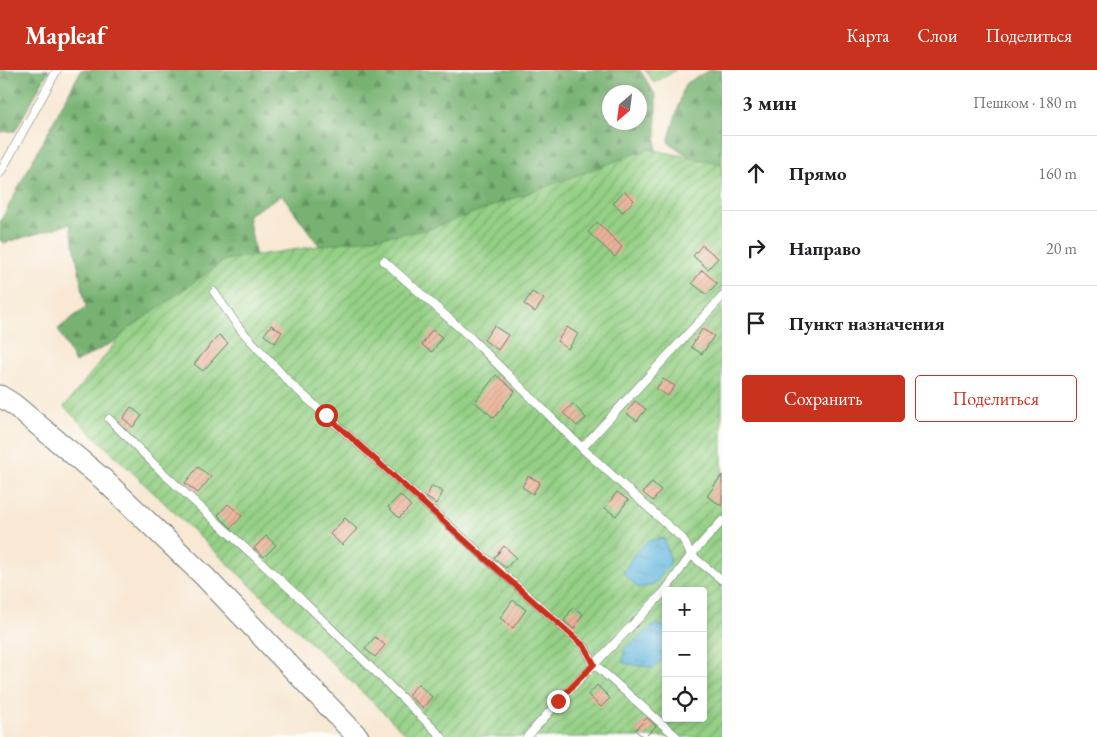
<!DOCTYPE html>
<html lang="ru">
<head>
<meta charset="utf-8">
<style>
  :root { --surface:#fff; --page:#f2f2f2; --text:#202124; --muted:#757577; --line:#e0e0e0; --accent:#c8321e }
  body { margin:0; font-family:"EB Garamond",serif; background:var(--page); color:var(--text) }
  .controls { position:absolute; right:15px; bottom:15px; display:grid; overflow:hidden; border-radius:5px; box-shadow:0 2px 8px #0003 }
  .controls button { width:45px; height:45px; display:grid; place-items:center; padding:0; border:0; border-bottom:1px solid var(--line); background:var(--surface); color:var(--text); font:25px sans-serif }
  .compass { position:absolute; left:602px; top:15px; width:45px; height:45px; border-radius:50%; background:var(--surface); box-shadow:0 2px 8px #0003; rotate:208deg }
  .stop { position:absolute; width:15px; height:15px; margin:-11px; border:4px solid #c8321e; border-radius:50%; background:#fff }
  .stop.end { background:#c8321e; border-color:#fff; box-shadow:0 1px 5px #0008 }
  .list { margin:0; padding:0; list-style:none }
  h2 { display:flex; justify-content:space-between; align-items:center; height:65px; margin:0; padding:0 20px; font-size:21px }
  h2 small { font-size:16px; font-weight:400; color:var(--muted) }
  .list li { display:grid; grid-template-columns:32px 1fr auto; gap:15px; align-items:center; box-sizing:border-box; height:75px; padding:0 20px; border-top:1px solid var(--line) }
  .list b { display:block; font-size:19px; white-space:nowrap }
  .list em { font-size:16px; font-style:normal; color:var(--muted) }
  .actions { display:flex; gap:10px; padding:15px 20px }
  .actions a { flex:1; padding:11px 0; border:1px solid var(--accent); border-radius:5px; text-align:center; font-size:18px; color:var(--accent) }
  .actions .main { background:var(--accent); color:#fff }
  .icon { flex:none; width:28px; height:28px; fill:none; stroke:currentColor; stroke-width:2; stroke-linecap:round; stroke-linejoin:round }
  .map { position:relative; flex:none; width:722px; height:667px; overflow:hidden }
  header { display:flex; align-items:center; gap:30px; box-sizing:border-box; height:70px; padding:0 25px; background:var(--accent); color:#fff }
  header strong { font-size:24px }
  nav { display:flex; gap:28px; margin-inline-start:auto; font-size:18px }
  main { display:flex }
  aside { flex:1; background:var(--surface) }
  .map>svg:first-child { display:block }
  .forest { fill:url(#forest-firs); stroke:#4b7853; fill-rule:evenodd }
  .garden { fill:url(#garden-furrows); stroke:#5a865c; fill-rule:evenodd }
  .water { fill:url(#water-ripples); stroke:#417a8a }
  .building { fill:url(#building-hatch) }
  .lines { fill:none; stroke-linecap:round; stroke-linejoin:round }
  .lane-casing { stroke:#6b796c; stroke-width:9 }
  .secondary-casing { stroke:#6b796c; stroke-width:23 }
  .lane { stroke:#fff; stroke-width:8 }
  .secondary { stroke:#fff; stroke-width:21 }
  .route { stroke:#c8321e; stroke-width:6 }
</style>
</head>
<body>
<header>
<strong>Mapleaf</strong>
<nav><a>Карта</a><a>Слои</a><a>Поделиться</a></nav>
</header>
<main>
<div class="map">
<svg width="722" height="667" viewBox="0 0 722 667">
  <defs>
    <pattern id="forest-firs" width="22" height="20" patternUnits="userSpaceOnUse" patternTransform="scale(1.25)"><rect width="22" height="20" fill="#77b272"/><path d="M5 1l3.5 6h-7zM16 11l3.5 6h-7z" fill="#61925e"/></pattern>
    <pattern id="garden-furrows" width="10" height="10" patternUnits="userSpaceOnUse" patternTransform="scale(1.25)"><rect width="10" height="10" fill="#94d085"/><path d="M-1 1l2-2M0 10L10 0M9 11l2-2" fill="none" stroke="#78aa6e"/></pattern>
    <pattern id="water-ripples" width="26" height="14" patternUnits="userSpaceOnUse" patternTransform="scale(1.25)"><rect width="26" height="14" fill="#63b7df"/><path d="M2 4q2-2 4 0t4 0M15 11q2-2 4 0t4 0" fill="none" stroke="#5196b6"/></pattern>
    <pattern id="building-hatch" width="6" height="6" patternUnits="userSpaceOnUse" patternTransform="scale(1.25)"><rect width="6" height="6" fill="#eeb49a"/><path d="M-1 1l2-2M0 6l6-6M5 7l2-2" fill="none" stroke="#c0947e"/></pattern>
  </defs>
  <rect width="100%" height="100%" fill="#fdfcf7"/>
  <filter id="ink" filterUnits="userSpaceOnUse"><feTurbulence type="fractalNoise" baseFrequency=".02" numOctaves="2"/><feDisplacementMap in="SourceGraphic" scale="10" xChannelSelector="R" yChannelSelector="G"/><feConvolveMatrix kernelMatrix="1 2 1 2 8 2 1 2 1" color-interpolation-filters="sRGB"/></filter>
  <filter id="wash" filterUnits="userSpaceOnUse"><feTurbulence type="fractalNoise" baseFrequency=".0096" numOctaves="4" result="noise"/><feDisplacementMap in="SourceGraphic" scale="20" xChannelSelector="R" yChannelSelector="G"/><feGaussianBlur stdDeviation="1.12" result="paint"/><feColorMatrix in="noise" values="0 0 0 0 0 0 0 0 0 0 0 0 0 0 0 0 0 1.4 0 .05"/><feComposite in="paint" operator="in"/></filter>
  <g filter="url(#wash)">
    <rect width="100%" height="100%" fill="#f8e8d4"/>
    <!-- forest -->
    <g class="forest">
      <polygon points="0,0 49,0 15,61 0,62"/>
      <path d="M81 0H640L656 26V89L345 211 282 125 248 145 257 193 75 293 58 259 86 237 70 154 4 173 0 170V152ZM610 22H640V52H610Z"/>
      <polygon points="709,0 722,0 722,110 668,72 685,14"/>
    </g>
    <!-- garden -->
    <g class="garden">
      <polygon points="645,0 676,0 654,13"/>
      <path d="M649 79 722 94V667H409L64 337 124 262 225 190 427 160ZM666 521H703V648H666Z"/>
    </g>
    <!-- water -->
    <g class="water">
      <polygon points="664,468 671,492 654,515 638,518 623,503 634,484 647,471"/>
      <polygon points="656,554 666,557 666,587 654,598 623,593 624,579"/>
    </g>
    <g id="blocks">
      <!-- building -->
      <g class="building">
        <polygon points="624,121 634,130 623,142 613,133"/>
        <polygon points="597,152 622,177 615,187 588,162"/>
        <polygon points="702,175 718,188 708,199 693,186"/>
        <polygon points="702,200 717,213 707,225 692,213"/>
        <polygon points="532,222 544,229 535,242 524,234"/>
        <polygon points="271,255 282,262 275,273 264,265"/>
        <polygon points="494,256 508,265 498,280 484,270"/>
        <polygon points="567,257 578,264 568,279 557,271"/>
        <polygon points="702,259 714,266 702,284 691,277"/>
        <polygon points="432,260 442,267 432,282 422,275"/>
        <polygon points="219,265 228,273 203,301 194,294"/>
        <polygon points="496,305 515,321 494,348 475,332"/>
        <polygon points="663,309 675,316 668,326 656,319"/>
        <polygon points="635,331 646,339 637,351 626,343"/>
        <polygon points="573,334 586,348 577,356 563,343"/>
        <polygon points="131,337 142,346 133,357 123,348"/>
        <polygon points="198,397 211,407 198,423 185,413"/>
        <polygon points="722,405 722,436 707,426"/>
        <polygon points="528,406 540,412 533,424 522,417"/>
        <polygon points="652,412 661,420 653,431 643,423"/>
        <polygon points="432,416 443,422 436,434 426,427"/>
        <polygon points="617,422 628,430 616,446 605,438"/>
        <polygon points="400,425 411,436 399,448 388,437"/>
        <polygon points="228,434 242,446 231,458 218,445"/>
        <polygon points="345,448 357,459 342,475 330,464"/>
        <polygon points="266,466 276,475 264,487 254,478"/>
        <polygon points="504,476 516,487 506,498 494,488"/>
        <polygon points="513,530 526,540 513,558 500,548"/>
        <polygon points="573,537 583,544 574,559 564,551"/>
        <polygon points="375,567 385,575 375,587 365,579"/>
        <polygon points="418,614 432,627 423,638 408,625"/>
        <polygon points="597,615 610,628 601,637 588,625"/>
        <polygon points="647,648 656,656 645,667 643,667 635,660"/>
      </g>
    </g>
  </g>
  <g filter="url(#ink)">
    <use href="#blocks" fill-opacity="0" stroke="#6b796c" stroke-width="1"/>
    <g class="lines">
      <defs>
        <g id="lane">
          <polyline points="0,103 57,0"/>
          <polyline points="384,191 471,268 582,378 683,469 691,485 722,510"/>
          <polyline points="214,222 240,259 292,315 584,576 594,594 677,667"/>
          <polyline points="109,349 162,402 300,528 442,667"/>
          <polyline points="582,378 722,227"/>
          <polyline points="527,667 559,631 664,522 691,485 722,451"/>
        </g>
        <polyline id="secondary" points="0,326 13,334 104,410 204,506 358,667"/>
      </defs>
      <!-- lane casing -->
      <use href="#lane" class="lane-casing"/>
      <!-- secondary casing -->
      <use href="#secondary" class="secondary-casing"/>
      <!-- lane -->
      <use href="#lane" class="lane"/>
      <!-- secondary -->
      <use href="#secondary" class="secondary"/>
    </g>
  </g>
  <g class="lines" filter="url(#ink)">
    <!-- route -->
    <polyline class="route" points="326,345 472,477 584,576 594,594 558,631"/>
  </g>
</svg>
<div class="controls">
<button>+</button>
<button>−</button>
<button><svg class="icon" aria-label="locate" viewBox="0 0 24 24"><circle cx="12" cy="12" r="6"/><path d="M12 2v4M12 18v4M2 12h4M18 12h4"/></svg></button>
</div>
<svg class="compass" viewBox="-18 -18 36 36"><path d="M0-13l5 13h-10z" fill="#e53935"/><path d="M0 13l5-13h-10z" fill="#757577"/></svg>
<div class="stop" style="left:326px;top:345px"></div>
<div class="stop end" style="left:558px;top:631px"></div>
</div>
<aside>
<h2>3 мин<small>Пешком · 180 m</small></h2>
<ul class="list">
<li><svg class="icon" aria-label="ahead" viewBox="0 0 24 24"><path d="M12 20V5M6 11l6-6 6 6"/></svg><div><b>Прямо</b></div><em>160 m</em></li>
<li><svg class="icon" aria-label="right" viewBox="0 0 24 24"><path d="M7 20v-9h11M14 6l5 5-5 5"/></svg><div><b>Направо</b></div><em>20 m</em></li>
<li><svg class="icon" aria-label="arrive" viewBox="0 0 24 24"><path d="M6 21V4h12l-3 4 3 4H6"/></svg><div><b>Пункт назначения</b></div></li>
</ul>
<div class="actions"><a class="main">Сохранить</a><a>Поделиться</a></div>
</aside>
</main>
</body>
</html>
